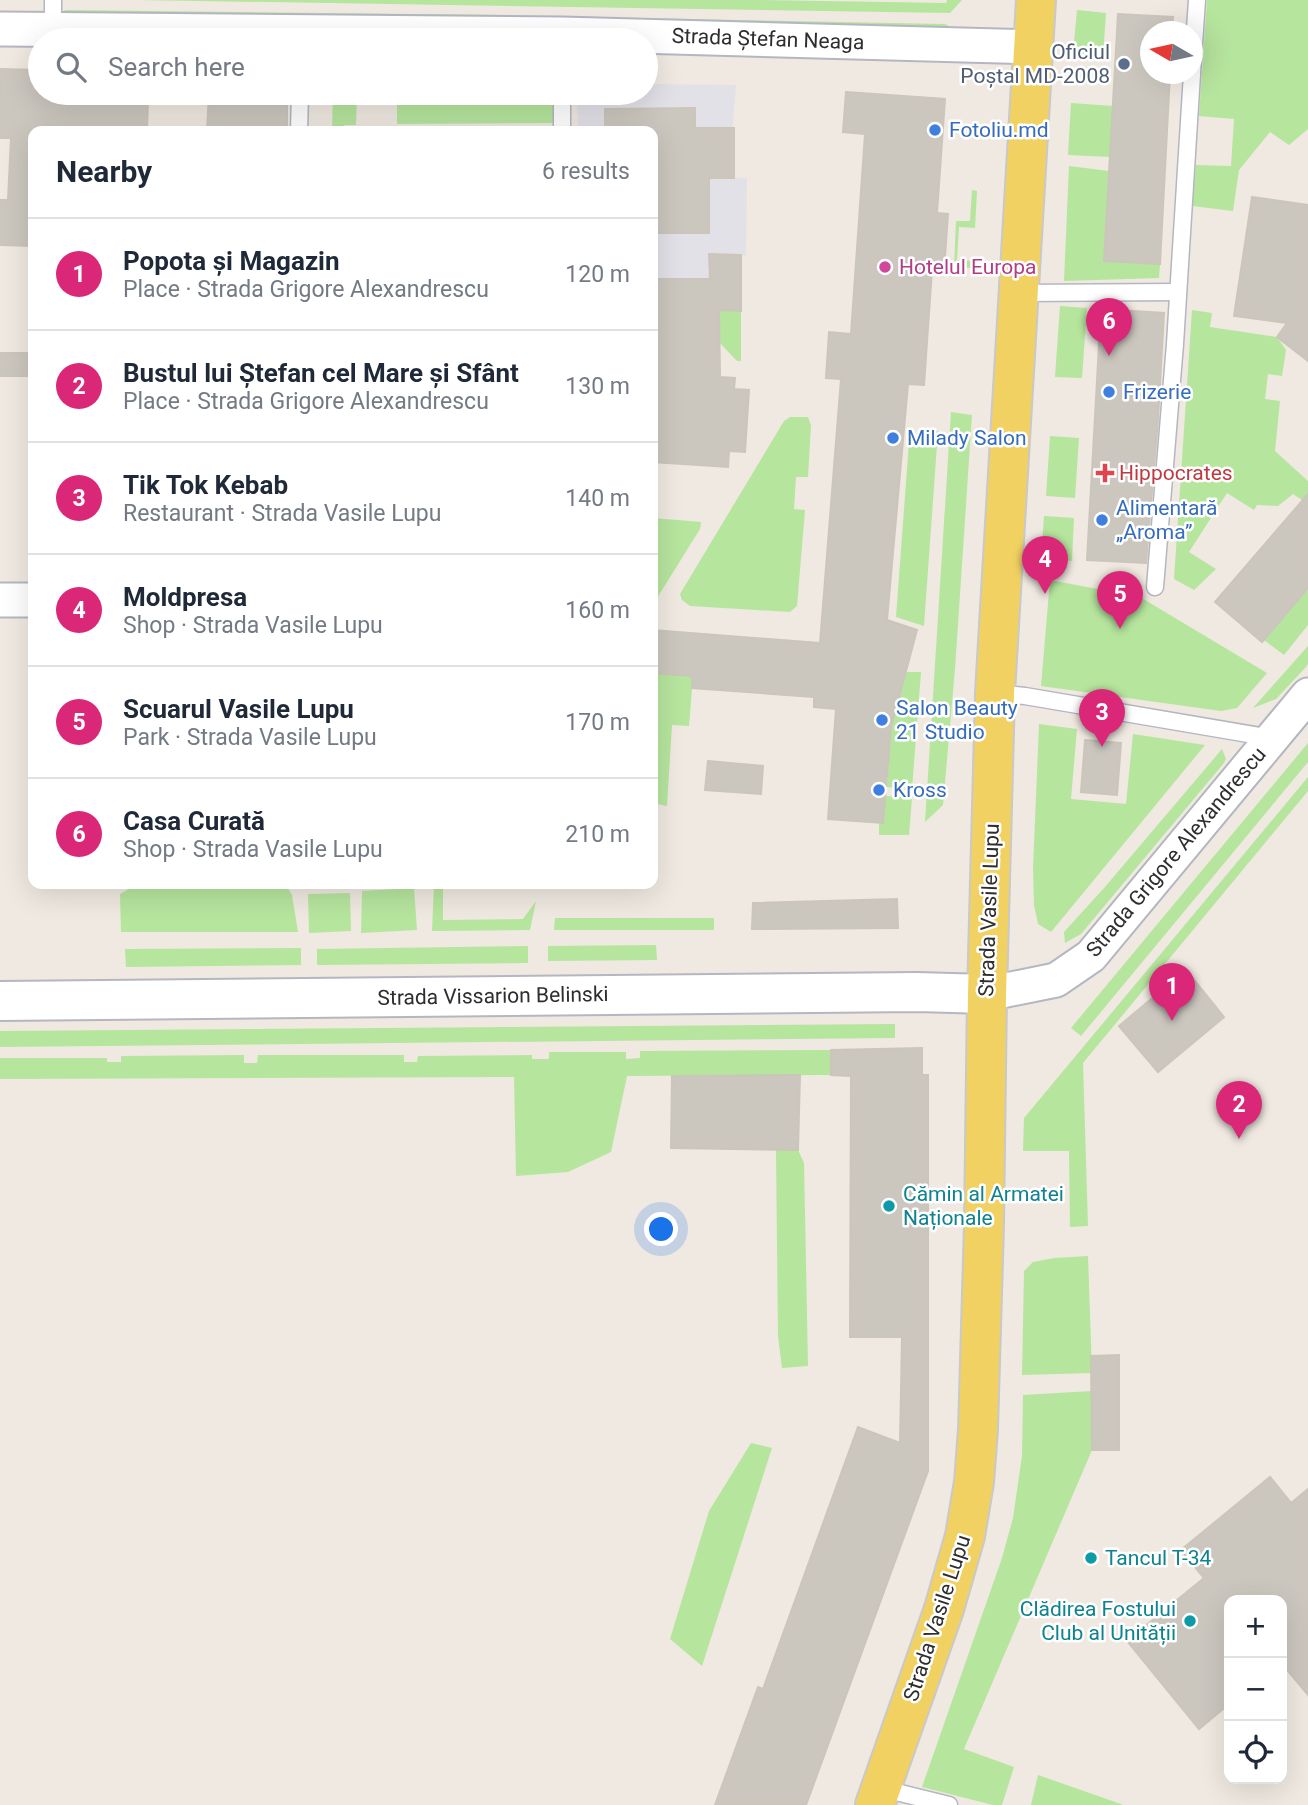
<!DOCTYPE html>
<html lang="en">
<head>
<meta charset="utf-8">
<style>
  :root { --surface:#fff; --page:#f2f2f3; --text:#1f2937; --muted:#747a83; --line:#e0e1e3; --accent:#db2777 }
  body { margin:0; font-family:Roboto,sans-serif; background:var(--page); color:var(--text) }
  .controls { position:absolute; right:21px; bottom:21px; display:grid; overflow:hidden; border-radius:14px; box-shadow:0 7px 28px #0002 }
  .controls button { width:63px; height:63px; display:grid; place-items:center; padding:0; border:0; border-bottom:2px solid var(--line); background:var(--surface); color:var(--text); font:35px sans-serif }
  .compass { position:absolute; left:1140px; top:21px; width:63px; height:63px; border-radius:50%; background:var(--surface); box-shadow:0 7px 28px #0002; rotate:279deg }
  .you { position:absolute; left:662px; top:1230px; width:24px; height:24px; margin:-18px; border:5px solid #fff; border-radius:50%; background:#1a73e8; box-shadow:0 0 0 10px #1a73e833 }
  .badge { display:grid; place-items:center; width:46px; height:46px; border-radius:50%; background:var(--accent); color:#fff; font-size:23px; font-weight:700 }
  .pin { position:absolute; translate:-50% -58px; filter:drop-shadow(0 2px 4px #0008) }
  .pin::after { content:''; position:absolute; top:37px; width:24px; height:21px; background:inherit; clip-path:polygon(0 0,100% 0,50% 100%) }
  .list { margin:0; padding:0; list-style:none }
  h2 { display:flex; justify-content:space-between; align-items:center; height:91px; margin:0; padding:0 28px; font-size:30px }
  h2 small { font-size:23px; font-weight:400; color:var(--muted) }
  .list li { display:grid; grid-template-columns:46px 1fr auto; gap:21px; align-items:center; box-sizing:border-box; height:112px; padding:0 28px; border-top:2px solid var(--line) }
  .list b { display:block; font-size:26px; white-space:nowrap }
  .list p { margin:0; font-size:23px; white-space:nowrap; color:var(--muted) }
  .list em { font-size:23px; font-style:normal; color:var(--muted) }
  .icon { flex:none; width:38px; height:38px; fill:none; stroke:currentColor; stroke-width:2; stroke-linecap:round; stroke-linejoin:round }
  .map { position:relative; flex:none; width:1308px; height:1805px; overflow:hidden }
  .search { position:absolute; background:var(--surface); box-shadow:0 7px 28px #0002; left:28px; top:28px; width:630px; height:77px; display:flex; align-items:center; gap:18px; box-sizing:border-box; padding:0 24px; border-radius:38px; color:var(--muted); font-size:26px }
  .panel { position:absolute; background:var(--surface); box-shadow:0 7px 28px #0002; left:28px; top:126px; width:630px; height:763px; border-radius:14px }
  .map>svg:first-child { display:block }
  .industrial { fill:#e3e1e8 }
  .green { fill:#b6e59e }
  .building { fill:#cbc7bf; stroke:#cbc5ba; stroke-width:2 }
  .lines { fill:none; stroke-linecap:round; stroke-linejoin:round }
  .service-casing { stroke:#b4b7c1; stroke-width:19 }
  .minor-casing { stroke:#b4b7c1; stroke-width:37 }
  .secondary-casing { stroke:#b4b7c1; stroke-width:42 }
  .primary-casing { stroke:#c9c9c9; stroke-width:42 }
  .service { stroke:#fff; stroke-width:16 }
  .minor { stroke:#fff; stroke-width:33 }
  .secondary { stroke:#fff; stroke-width:38 }
  .primary { stroke:#f2d163; stroke-width:38 }
  .service-dot { fill:#5c6f8a; stroke:#fff; stroke-width:2.5 }
  .shop-dot { fill:#3f7fe0; stroke:#fff; stroke-width:2.5 }
  .hotel-dot { fill:#d1479c; stroke:#fff; stroke-width:2.5 }
  .health-dot { fill:#e0444e; stroke:#fff; stroke-width:2.5 }
  .culture-dot { fill:#0f9aa8; stroke:#fff; stroke-width:2.5 }
  .labels { text-anchor:middle; dominant-baseline:central; stroke-width:5; stroke-linejoin:round; paint-order:stroke }
  .street-label { font-size:21px; fill:#2e2e2e; stroke:#fff }
  .service-label { font-size:21px; fill:#4e5e75; stroke:#fff; text-anchor:end }
  .shop-label { font-size:21px; fill:#366cbe; stroke:#fff; text-anchor:start }
  .hotel-label { font-size:21px; fill:#b23c85; stroke:#fff; text-anchor:start }
  .health-label { font-size:21px; fill:#be3a42; stroke:#fff; text-anchor:start }
  .culture-label { font-size:21px; fill:#0d838f; stroke:#fff; text-anchor:start }
</style>
</head>
<body>
<div class="map">
<svg width="1308" height="1805" viewBox="0 0 1308 1805">
  <rect width="100%" height="100%" fill="#efe9e1"/>
  <!-- industrial -->
  <polygon class="industrial" points="646,84 736,85 733,121 734,178 747,178 746,256 741,255 741,311 653,308 653,131 578,131 577,93 646,93"/>
  <!-- green -->
  <g class="green">
    <polygon points="137,0 759,0 946,3 947,0 962,0 950,13"/>
    <polygon points="1207,0 1308,0 1308,129 1289,145 1270,132 1239,170 1233,211 1192,206 1196,165 1231,166 1234,119 1199,116"/>
    <polygon points="66,10 501,15 497,20 65,16 63,11"/>
    <polygon points="1077,10 1106,13 1103,56 1073,53"/>
    <polygon points="540,16 944,24 948,25 949,30 540,24"/>
    <polygon points="333,93 357,93 356,125 344,125 344,131 332,131"/>
    <polygon points="397,93 555,93 554,123 397,124"/>
    <polygon points="1071,103 1113,106 1110,157 1068,155"/>
    <polygon points="1069,166 1109,171 1104,261 1160,264 1159,278 1064,281"/>
    <polygon points="972,190 977,191 975,228 959,227 957,260 974,261 973,268 954,267 956,221 970,221"/>
    <polygon points="1060,306 1087,308 1082,378 1055,377"/>
    <polygon points="719,310 741,311 741,361 737,361 719,342"/>
    <polygon points="1192,310 1212,313 1210,327 1277,337 1286,350 1282,376 1268,374 1265,399 1280,401 1275,451 1308,481 1308,504 1293,494 1278,506 1257,505 1254,510 1227,493 1189,552 1216,569 1194,590 1174,579"/>
    <polygon points="951,412 972,415 955,669 943,805 925,822"/>
    <polygon points="790,417 808,417 811,425 808,477 796,477 794,509 805,510 797,606 790,612 690,606 682,600 680,594 784,421"/>
    <polygon points="923,430 938,431 924,626 896,617 909,442 921,444"/>
    <polygon points="1050,436 1079,438 1075,498 1046,496"/>
    <polygon points="1044,516 1074,518 1072,561 1041,559"/>
    <polygon points="653,518 701,522 700,529 657,598 653,600"/>
    <polygon points="1050,580 1140,597 1267,673 1237,708 1221,711 1041,686"/>
    <polygon points="1308,588 1308,625 1284,655 1264,640"/>
    <polygon points="1308,646 1308,664 1305,668 1276,699 1253,708"/>
    <polygon points="905,672 921,672 912,789 887,787 892,713"/>
    <polygon points="653,673 693,676 689,726 672,725 667,806 653,803"/>
    <polygon points="1039,724 1077,729 1071,799 1126,804 1133,734 1205,745 1051,932 1038,924 1034,905 1033,869"/>
    <polygon points="1308,743 1308,762 1081,1036 1071,1028"/>
    <polygon points="1222,749 1226,759 1224,763 1081,934 1065,943 1064,932 1105,887"/>
    <polygon points="1308,777 1308,791 1083,1063 1088,1226 1070,1227 1069,1151 1023,1151 1024,1118"/>
    <polygon points="885,796 912,798 909,835 879,835 879,823 883,823"/>
    <polygon points="434,884 443,884 443,920 523,919 536,901 530,930 432,931"/>
    <polygon points="136,885 286,885 292,895 298,932 121,932 120,894"/>
    <polygon points="414,888 417,930 361,933 362,891"/>
    <polygon points="350,893 351,931 309,933 308,894"/>
    <polygon points="555,918 714,918 714,930 554,930"/>
    <polygon points="656,945 657,960 548,961 548,946"/>
    <polygon points="528,946 528,963 317,965 317,949"/>
    <polygon points="301,948 301,965 126,967 125,949"/>
    <polygon points="895,1024 895,1038 0,1047 0,1031"/>
    <polygon points="831,1050 831,1075 627,1076 611,1152 568,1172 516,1176 514,1077 0,1079 0,1058 107,1058 107,1062 121,1062 121,1056 244,1055 244,1063 257,1063 258,1055 404,1055 404,1062 417,1062 418,1056 532,1055 532,1059 549,1059 549,1052 626,1052 626,1059 640,1058 640,1051"/>
    <polygon points="776,1150 798,1150 804,1163 808,1366 782,1368 778,1336"/>
    <polygon points="1088,1256 1092,1373 1022,1375 1024,1271 1033,1262 1054,1258"/>
    <polygon points="1092,1391 1092,1450 964,1749 1014,1767 1002,1805 993,1805 922,1787 1002,1558 1013,1518 1022,1456 1023,1395"/>
    <polygon points="751,1443 772,1448 702,1666 670,1639 709,1511"/>
    <polygon points="1038,1775 1118,1803 1123,1805 1031,1805"/>
  </g>
  <!-- building -->
  <g class="building">
    <polygon points="1118,14 1173,17 1172,32 1151,32 1151,74 1170,74 1160,264 1104,261"/>
    <polygon points="0,69 40,70 40,93 148,97 147,131 33,131 33,246 0,245 0,200 8,200 11,138 0,138"/>
    <polygon points="846,92 945,99 937,213 948,214 944,271 932,270 924,385 908,384 887,620 917,630 891,727 883,823 828,819 836,709 814,707 814,697 692,688 692,676 653,673 653,630 820,643 841,379 826,378 829,332 851,334 865,134 843,132"/>
    <polygon points="209,93 287,93 287,131 207,131"/>
    <polygon points="695,108 695,128 734,128 734,178 709,178 709,233 653,233 653,131 605,131 605,109"/>
    <polygon points="1252,197 1308,205 1308,361 1277,337 1287,323 1234,316"/>
    <polygon points="709,254 741,255 741,311 719,310 720,377 735,378 734,389 749,390 745,452 729,451 728,467 653,462 653,279 710,279"/>
    <polygon points="1101,309 1164,313 1158,419 1146,563 1087,560"/>
    <polygon points="0,353 29,353 28,376 0,376"/>
    <polygon points="1308,494 1308,588 1262,642 1215,602"/>
    <polygon points="1085,740 1121,743 1117,795 1081,792"/>
    <polygon points="708,761 763,766 761,794 705,790"/>
    <polygon points="897,899 898,928 752,929 753,903"/>
    <polygon points="1186,970 1224,1017 1158,1072 1119,1026"/>
    <polygon points="922,1048 922,1075 928,1075 928,1471 806,1805 715,1805 758,1687 763,1689 858,1427 900,1443 902,1337 850,1337 851,1076 831,1075 831,1050"/>
    <polygon points="800,1075 798,1150 671,1148 672,1076"/>
    <polygon points="1119,1355 1119,1450 1092,1450 1091,1356"/>
    <polygon points="1270,1477 1291,1503 1308,1489 1308,1695 1282,1664 1282,1600 1229,1600 1229,1704 1199,1729 1127,1641 1204,1578 1181,1550"/>
  </g>
  <g class="lines">
    <defs>
      <g id="service">
        <polyline points="53,28 53,0"/>
        <polyline points="1192,73 1197,0"/>
        <polyline points="562,93 562,131"/>
        <polyline points="299,131 300,93"/>
        <polyline points="1019,293 1178,292"/>
        <polyline points="1155,587 1175,344 1192,74"/>
        <polyline points="995,693 1025,696 1272,738"/>
        <polyline points="880,1788 949,1805"/>
      </g>
      <g id="minor">
        <polyline points="0,29 562,34 1033,47"/>
        <polyline points="0,600 33,600"/>
        <polyline points="987,994 1056,980 1091,956 1308,695"/>
      </g>
      <polyline id="secondary" points="0,1001 917,992 987,994"/>
      <polyline id="primary" points="875,1805 944,1609 965,1536 974,1482 978,1430 984,1224 987,994 995,693 1036,0"/>
    </defs>
    <!-- service casing -->
    <use href="#service" class="service-casing"/>
    <!-- minor casing -->
    <use href="#minor" class="minor-casing"/>
    <!-- secondary casing -->
    <use href="#secondary" class="secondary-casing"/>
    <!-- primary casing -->
    <use href="#primary" class="primary-casing"/>
    <!-- service -->
    <use href="#service" class="service"/>
    <!-- minor -->
    <use href="#minor" class="minor"/>
    <!-- secondary -->
    <use href="#secondary" class="secondary"/>
    <!-- primary -->
    <use href="#primary" class="primary"/>
  </g>
  <!-- markers -->
  <circle class="service-dot" cx="1124" cy="64" r="7"/>
  <g class="shop-dot">
    <circle cx="935" cy="130" r="7"/>
    <circle cx="1109" cy="392" r="7"/>
    <circle cx="893" cy="438" r="7"/>
    <circle cx="1102" cy="520" r="7"/>
    <circle cx="882" cy="720" r="7"/>
    <circle cx="879" cy="790" r="7"/>
  </g>
  <circle class="hotel-dot" cx="885" cy="267" r="7"/>
  <path class="health-dot" d="M1101.5 462.5h7v7h7v7h-7v7h-7v-7h-7v-7h7z"/>
  <g class="culture-dot">
    <circle cx="889" cy="1206" r="7"/>
    <circle cx="1091" cy="1558" r="7"/>
    <circle cx="1190" cy="1621" r="7"/>
  </g>
  <g class="labels">
    <!-- street labels -->
    <g class="street-label">
      <text transform="translate(768 39) rotate(2)">Strada Ștefan Neaga</text>
      <text transform="translate(1176 852) rotate(-50)">Strada Grigore Alexandrescu</text>
      <text transform="translate(989 910) rotate(-88)">Strada Vasile Lupu</text>
      <text transform="translate(493 996) rotate(-1)">Strada Vissarion Belinski</text>
      <text transform="translate(937 1618) rotate(-72)">Strada Vasile Lupu</text>
    </g>
    <!-- service labels -->
    <g class="service-label">
      <text x="1110" y="52">Oficiul<tspan x="1110" dy="24">Poștal MD-2008</tspan></text>
    </g>
    <!-- shop labels -->
    <g class="shop-label">
      <text x="949" y="130">Fotoliu.md</text>
      <text x="1123" y="392">Frizerie</text>
      <text x="907" y="438">Milady Salon</text>
      <text x="1116" y="508">Alimentară<tspan x="1116" dy="24">„Aroma”</tspan></text>
      <text x="896" y="708">Salon Beauty<tspan x="896" dy="24">21 Studio</tspan></text>
      <text x="893" y="790">Kross</text>
    </g>
    <!-- hotel labels -->
    <g class="hotel-label">
      <text x="899" y="267">Hotelul Europa</text>
    </g>
    <!-- health labels -->
    <g class="health-label">
      <text x="1119" y="473">Hippocrates</text>
    </g>
    <!-- culture labels -->
    <g class="culture-label">
      <text x="903" y="1194">Cămin al Armatei<tspan x="903" dy="24">Naționale</tspan></text>
      <text x="1105" y="1558">Tancul T-34</text>
      <text x="1176" y="1609" text-anchor="end">Clădirea Fostului<tspan x="1176" dy="24">Club al Unității</tspan></text>
    </g>
  </g>
</svg>
<div class="controls">
<button>+</button>
<button>−</button>
<button><svg class="icon" aria-label="locate" viewBox="0 0 24 24"><circle cx="12" cy="12" r="6"/><path d="M12 2v4M12 18v4M2 12h4M18 12h4"/></svg></button>
</div>
<svg class="compass" viewBox="-18 -18 36 36"><path d="M0-13l5 13h-10z" fill="#e53935"/><path d="M0 13l5-13h-10z" fill="#747a83"/></svg>
<div class="you"></div>
<div class="pin badge" style="left:1172px;top:1021px">1</div>
<div class="pin badge" style="left:1239px;top:1139px">2</div>
<div class="pin badge" style="left:1102px;top:747px">3</div>
<div class="pin badge" style="left:1045px;top:594px">4</div>
<div class="pin badge" style="left:1120px;top:629px">5</div>
<div class="pin badge" style="left:1109px;top:356px">6</div>
<div class="search"><svg class="icon" aria-label="search" viewBox="0 0 24 24"><circle cx="10" cy="10" r="6"/><path d="M15 15l6 6"/></svg>Search here</div>
<section class="panel">
<h2>Nearby<small>6 results</small></h2>
<ul class="list">
<li><span class="badge">1</span><div><b>Popota și Magazin</b><p>Place · Strada Grigore Alexandrescu</p></div><em>120 m</em></li>
<li><span class="badge">2</span><div><b>Bustul lui Ștefan cel Mare și Sfânt</b><p>Place · Strada Grigore Alexandrescu</p></div><em>130 m</em></li>
<li><span class="badge">3</span><div><b>Tik Tok Kebab</b><p>Restaurant · Strada Vasile Lupu</p></div><em>140 m</em></li>
<li><span class="badge">4</span><div><b>Moldpresa</b><p>Shop · Strada Vasile Lupu</p></div><em>160 m</em></li>
<li><span class="badge">5</span><div><b>Scuarul Vasile Lupu</b><p>Park · Strada Vasile Lupu</p></div><em>170 m</em></li>
<li><span class="badge">6</span><div><b>Casa Curată</b><p>Shop · Strada Vasile Lupu</p></div><em>210 m</em></li>
</ul>
</section>
</div>
</body>
</html>
